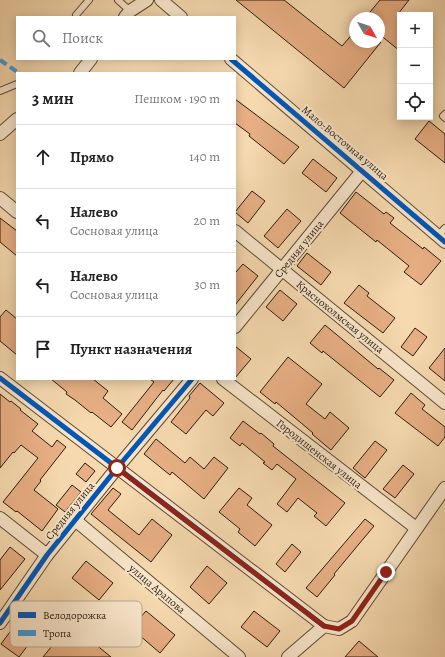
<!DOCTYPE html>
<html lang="ru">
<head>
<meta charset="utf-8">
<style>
  :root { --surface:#fff; --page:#f6f6f6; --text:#222; --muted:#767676; --line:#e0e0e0 }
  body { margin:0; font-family:Alegreya,serif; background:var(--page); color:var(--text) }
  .controls { position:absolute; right:12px; top:12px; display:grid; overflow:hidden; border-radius:0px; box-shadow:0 2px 10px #0003 }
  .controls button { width:36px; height:36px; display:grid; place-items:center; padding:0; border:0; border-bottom:1px solid var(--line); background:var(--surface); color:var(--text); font:20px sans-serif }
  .compass { position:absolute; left:349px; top:12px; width:36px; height:36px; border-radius:50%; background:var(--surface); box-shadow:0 2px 10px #0003; rotate:129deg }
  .stop { position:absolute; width:12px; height:12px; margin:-9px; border:3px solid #8f2418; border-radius:50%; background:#fff }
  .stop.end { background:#8f2418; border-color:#fff; box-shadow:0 1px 4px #0008 }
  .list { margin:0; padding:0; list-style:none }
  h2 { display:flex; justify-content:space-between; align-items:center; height:52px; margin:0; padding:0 16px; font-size:17px }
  h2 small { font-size:13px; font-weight:400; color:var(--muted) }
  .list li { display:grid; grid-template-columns:26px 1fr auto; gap:12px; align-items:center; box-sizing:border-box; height:64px; padding:0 16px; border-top:1px solid var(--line) }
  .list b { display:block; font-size:15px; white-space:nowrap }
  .list p { margin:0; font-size:13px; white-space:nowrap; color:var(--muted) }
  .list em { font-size:13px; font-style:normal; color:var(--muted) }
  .icon { flex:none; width:22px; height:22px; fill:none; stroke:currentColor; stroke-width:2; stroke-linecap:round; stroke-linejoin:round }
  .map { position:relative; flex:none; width:445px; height:657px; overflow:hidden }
  .search { position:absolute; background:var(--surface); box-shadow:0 2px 10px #0003; left:16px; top:16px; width:220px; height:44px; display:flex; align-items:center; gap:10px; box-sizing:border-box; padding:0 14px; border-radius:0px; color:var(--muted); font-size:15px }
  .panel { position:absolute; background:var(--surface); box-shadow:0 2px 10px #0003; left:16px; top:72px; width:220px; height:308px; border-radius:0px }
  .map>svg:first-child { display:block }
  .building { fill:#e8af84; stroke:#2a1c0e }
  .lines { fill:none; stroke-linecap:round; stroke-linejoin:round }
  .lane-casing { stroke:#5d4b36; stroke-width:8 }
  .street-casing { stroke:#5d4b36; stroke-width:14 }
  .lane { stroke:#f9e6cb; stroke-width:6 }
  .street { stroke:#f9e6cb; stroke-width:12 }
  .quiet { stroke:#3d9bde; stroke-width:4; stroke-dasharray:8 4; stroke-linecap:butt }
  .cycleway-casing { stroke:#f9e6cb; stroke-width:8 }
  .cycleway { stroke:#0057b8; stroke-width:5 }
  .route { stroke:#8f2418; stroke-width:5 }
  .labels { text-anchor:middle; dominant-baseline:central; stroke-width:4; stroke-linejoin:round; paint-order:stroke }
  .street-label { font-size:11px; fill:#2a1c0e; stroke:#f9e6cb }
  .key { fill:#f9e6cb; stroke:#bba992; stroke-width:1 }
  .key-label { font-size:11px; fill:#2a1c0e }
</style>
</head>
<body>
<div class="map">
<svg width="445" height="657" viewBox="0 0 445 657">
  <rect width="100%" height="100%" fill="#f6d9af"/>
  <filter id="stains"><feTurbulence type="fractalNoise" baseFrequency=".005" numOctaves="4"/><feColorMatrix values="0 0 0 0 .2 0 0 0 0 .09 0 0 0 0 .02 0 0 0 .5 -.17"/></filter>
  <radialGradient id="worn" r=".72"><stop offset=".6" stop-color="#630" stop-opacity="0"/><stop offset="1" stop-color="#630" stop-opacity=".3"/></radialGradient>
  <!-- building -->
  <g class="building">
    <polygon points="236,0 284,0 342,46 355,31 355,42 381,42 344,88"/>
    <polygon points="380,0 409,0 398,14 400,15 400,51 379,34 379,18 365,18"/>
    <polygon points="235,99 299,147 284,164 249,136 250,134 235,123"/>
    <polygon points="429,121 445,134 445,163 415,139"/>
    <polygon points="313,159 337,178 326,192 302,173"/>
    <polygon points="252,191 265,201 248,223 235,212"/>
    <polygon points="356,192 384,214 386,212 394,218 390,223 423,249 424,247 441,261 421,285 404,272 409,266 377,240 376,242 340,213"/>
    <polygon points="287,209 301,221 278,248 264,236"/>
    <polygon points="0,218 17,231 17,256 0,242"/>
    <polygon points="307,253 331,272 321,285 297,266"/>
    <polygon points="243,264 258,276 235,305 235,273"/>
    <polygon points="359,285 369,293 367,296 395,318 383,333 344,303"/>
    <polygon points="280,290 297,304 283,321 266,307"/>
    <polygon points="6,310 17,319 17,355 0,341 0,317"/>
    <polygon points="325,325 378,369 379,368 394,380 380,397 323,351 322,353 310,343"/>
    <polygon points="415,328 427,337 413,356 401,347"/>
    <polygon points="235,346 251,359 235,378"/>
    <polygon points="445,348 445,381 429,368"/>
    <polygon points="288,357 322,384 306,404 325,419 330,412 349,428 331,450 312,434 313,433 276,402 275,404 260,392"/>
    <polygon points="51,379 93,379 108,391 103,398 122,414 111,427 92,412 91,413 75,400 66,394 67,392"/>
    <polygon points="150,379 174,379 164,391 163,390 132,430 122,422 154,382"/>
    <polygon points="200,383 224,403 213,416 206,410 186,434 171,422 190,398 189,396"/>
    <polygon points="411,393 425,405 422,409 445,427 445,437 438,446 395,413"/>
    <polygon points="0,394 10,402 11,401 21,409 20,410 38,424 32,431 52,447 57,440 66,447 40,480 41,481 34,490 58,509 42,531 17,511 16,512 3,502 38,458 21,445 14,453 13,452 0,468"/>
    <polygon points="243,421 260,434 261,433 274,444 273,446 345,503 326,526 314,516 317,513 298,498 287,512 277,504 296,479 277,464 272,470 263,463 265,462 242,443 240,446 230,438"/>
    <polygon points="156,439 185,463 190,457 204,469 214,457 228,468 204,499 172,472 170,475 144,454"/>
    <polygon points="375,441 387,450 365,478 353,468"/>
    <polygon points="85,463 95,471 86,482 76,474"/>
    <polygon points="403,465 414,474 395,498 383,489"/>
    <polygon points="72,485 81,492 65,512 56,505"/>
    <polygon points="113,488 121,494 108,510 139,535 152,519 172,535 151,562 91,514"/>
    <polygon points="239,488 252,498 247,505 272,525 255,546 238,532 240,529 219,512"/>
    <polygon points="365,519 374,526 334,574 335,575 317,597 306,588"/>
    <polygon points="292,544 301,552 285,572 276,564"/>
    <polygon points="10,547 25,559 0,590 0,560"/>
    <polygon points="86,561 113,583 99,600 72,578"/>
    <polygon points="207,566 227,583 209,604 190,587"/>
    <polygon points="32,602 50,616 19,657 1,644"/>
    <polygon points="146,611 175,635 160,653 131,628"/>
    <polygon points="254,611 280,631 267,647 241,627"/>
    <polygon points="70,624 89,639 111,657 43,657"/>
    <polygon points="359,641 378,657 345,657"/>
  </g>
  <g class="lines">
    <defs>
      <g id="lane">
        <polyline points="118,0 130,11"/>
        <polyline points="76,15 89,0"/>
        <polyline points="0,91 17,84"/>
        <polyline points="445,114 443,116 445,118"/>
        <polyline points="438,236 445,228"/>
      </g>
      <g id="street">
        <polyline points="161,0 181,17"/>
        <polyline points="125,17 130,11 147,0"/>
        <polyline points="231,59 445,242"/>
        <polyline points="80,73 91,59"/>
        <polyline points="0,134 17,119"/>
        <polyline points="0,198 17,212"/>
        <polyline points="235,231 445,403"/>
        <polyline points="235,327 362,171"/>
        <polyline points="0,378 324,626"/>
        <polyline points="223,379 416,528"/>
        <polyline points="0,518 47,555"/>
        <polyline points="75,520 239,657"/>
        <polyline points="0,623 47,555 117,468 192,379"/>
        <polyline points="288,657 324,626 339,629 352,621 445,488"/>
      </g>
    </defs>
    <!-- lane casing -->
    <use href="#lane" class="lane-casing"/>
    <!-- street casing -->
    <use href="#street" class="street-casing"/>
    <!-- lane -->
    <use href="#lane" class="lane"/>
    <!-- street -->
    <use href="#street" class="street"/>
    <!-- quiet -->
    <polyline class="quiet" points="0,60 19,73"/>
    <defs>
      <g id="cycleway">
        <polyline points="231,59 445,242"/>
        <polyline points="0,378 324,626"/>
        <polyline points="0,623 47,555 117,468 192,379"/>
      </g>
    </defs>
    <!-- cycleway casing -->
    <use href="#cycleway" class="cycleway-casing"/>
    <!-- cycleway -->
    <use href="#cycleway" class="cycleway"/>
  </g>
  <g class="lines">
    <!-- route -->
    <polyline class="route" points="117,468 324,626 339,629 352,621 386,572"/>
  </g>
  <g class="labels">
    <!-- street labels -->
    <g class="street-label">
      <text transform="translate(345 143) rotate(40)">Мало-Восточная улица</text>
      <text transform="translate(299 249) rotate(-51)">Средняя улица</text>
      <text transform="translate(340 317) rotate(39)">Краснохолмская улица</text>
      <text transform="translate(319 454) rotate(38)">Городищенская улица</text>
      <text transform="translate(70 511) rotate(-51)">Средняя улица</text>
      <text transform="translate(157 589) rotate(40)">улица Арапова</text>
    </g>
  </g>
  <!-- legend -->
  <rect x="10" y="601" width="132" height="46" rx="6" class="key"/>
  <rect x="18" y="612" width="18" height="6" fill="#0057b8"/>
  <rect x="18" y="630" width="18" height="6" fill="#3d9bde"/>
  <g class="key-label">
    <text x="43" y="619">Велодорожка</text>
    <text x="43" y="637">Тропа</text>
  </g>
  <rect width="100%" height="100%" filter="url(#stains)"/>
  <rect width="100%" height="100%" fill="url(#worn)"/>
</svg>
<div class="controls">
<button>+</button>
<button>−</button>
<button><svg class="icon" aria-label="locate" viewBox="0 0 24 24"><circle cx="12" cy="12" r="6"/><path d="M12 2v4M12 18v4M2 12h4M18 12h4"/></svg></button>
</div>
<svg class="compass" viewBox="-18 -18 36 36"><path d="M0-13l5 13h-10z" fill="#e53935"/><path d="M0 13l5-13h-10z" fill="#767676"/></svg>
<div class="stop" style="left:117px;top:468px"></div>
<div class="stop end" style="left:386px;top:572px"></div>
<div class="search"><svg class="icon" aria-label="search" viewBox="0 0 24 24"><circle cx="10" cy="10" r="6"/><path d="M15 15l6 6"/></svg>Поиск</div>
<section class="panel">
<h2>3 мин<small>Пешком · 190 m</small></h2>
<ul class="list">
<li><svg class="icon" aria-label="ahead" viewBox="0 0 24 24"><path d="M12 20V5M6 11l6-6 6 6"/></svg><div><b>Прямо</b></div><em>140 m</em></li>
<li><svg class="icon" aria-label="left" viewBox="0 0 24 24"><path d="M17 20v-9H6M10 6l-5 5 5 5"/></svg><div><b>Налево</b><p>Сосновая улица</p></div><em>20 m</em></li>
<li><svg class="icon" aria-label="left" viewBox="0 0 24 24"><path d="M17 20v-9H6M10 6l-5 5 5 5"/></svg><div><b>Налево</b><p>Сосновая улица</p></div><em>30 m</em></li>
<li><svg class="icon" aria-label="arrive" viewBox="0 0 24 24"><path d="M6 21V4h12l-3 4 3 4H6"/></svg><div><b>Пункт назначения</b></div></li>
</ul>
</section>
</div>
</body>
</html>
